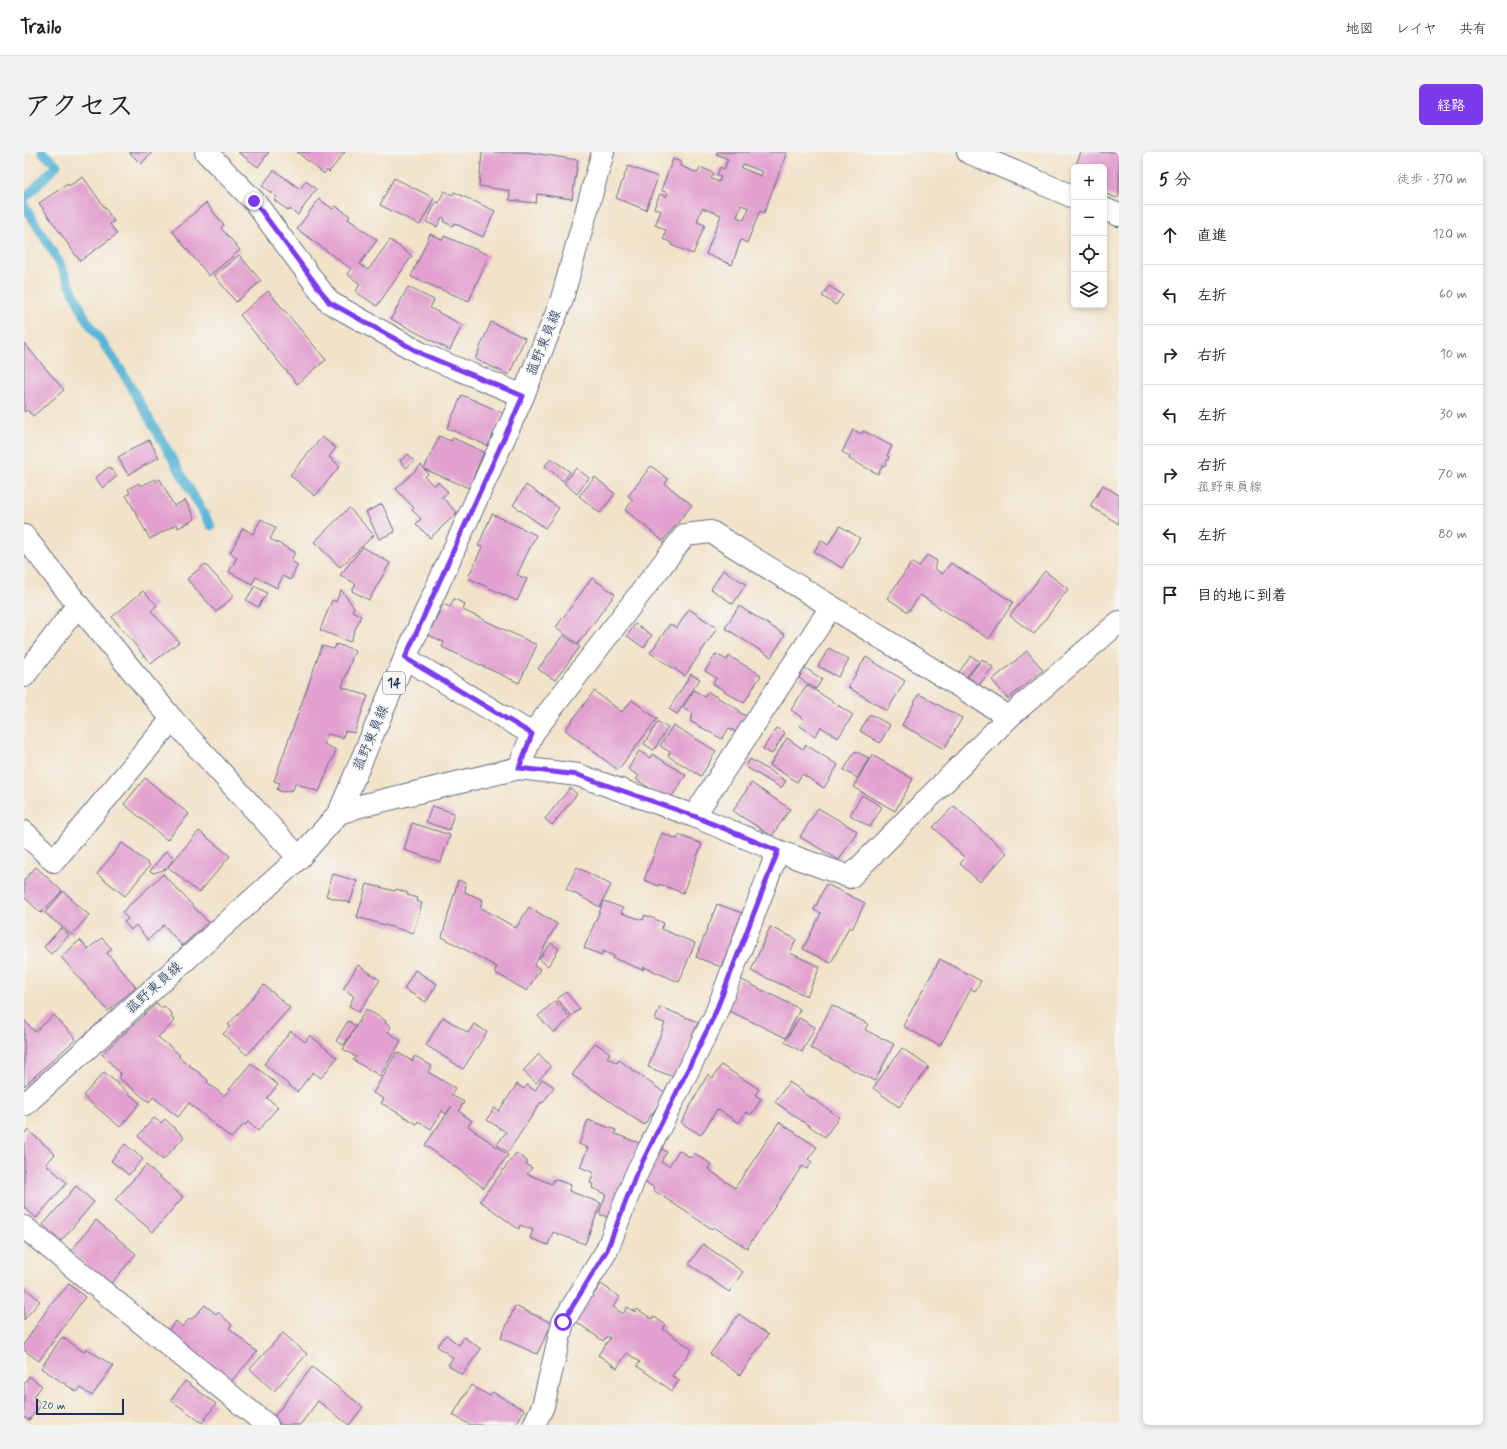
<!DOCTYPE html>
<html lang="ja">
<head>
<meta charset="utf-8">
<style>
  :root { --surface:#fff; --page:#f2f2f2; --text:#222; --muted:#767676; --line:#e0e0e0; --accent:#7c3aed }
  body { margin:0; font-family:Mynerve,"Klee One",sans-serif; background:var(--page); color:var(--text) }
  .controls { position:absolute; right:12px; top:12px; display:grid; overflow:hidden; border-radius:6px; box-shadow:0 2px 6px #0003 }
  .controls button { width:36px; height:36px; display:grid; place-items:center; padding:0; border:0; border-bottom:1px solid var(--line); background:var(--surface); color:var(--text); font:20px sans-serif }
  .scale { position:absolute; left:12px; bottom:10px; width:88px; box-sizing:border-box; padding-left:4px; border:2px solid #1b2f5e; border-top:0; font-size:11px; line-height:14px; white-space:nowrap; color:#1b2f5e; -webkit-text-stroke:3px #f6f6f2; paint-order:stroke }
  .stop { position:absolute; width:12px; height:12px; margin:-9px; border:3px solid #7c3aed; border-radius:50%; background:#fff }
  .stop.end { background:#7c3aed; border-color:#fff; box-shadow:0 1px 4px #0008 }
  .list { margin:0; padding:0; list-style:none }
  h2 { display:flex; justify-content:space-between; align-items:center; height:52px; margin:0; padding:0 16px; font-size:17px }
  h2 small { font-size:13px; font-weight:400; color:var(--muted) }
  .list li { display:grid; grid-template-columns:26px 1fr auto; gap:12px; align-items:center; box-sizing:border-box; height:60px; padding:0 16px; border-top:1px solid var(--line) }
  .list b { display:block; font-size:15px; white-space:nowrap }
  .list p { margin:0; font-size:13px; white-space:nowrap; color:var(--muted) }
  .list em { font-size:13px; font-style:normal; color:var(--muted) }
  .icon { flex:none; width:22px; height:22px; fill:none; stroke:currentColor; stroke-width:2; stroke-linecap:round; stroke-linejoin:round }
  .map { position:relative; flex:none; width:1095px; height:1273px; overflow:hidden; border-radius:6px }
  header { display:flex; align-items:center; gap:24px; box-sizing:border-box; height:56px; padding:0 20px; background:var(--surface); border-bottom:1px solid var(--line) }
  header strong { font-size:19px }
  nav { display:flex; gap:22px; margin-inline-start:auto; font-size:14px }
  .intro { display:flex; align-items:center; justify-content:space-between; box-sizing:border-box; height:96px; padding:0 24px }
  h1 { margin:0; font-size:28px }
  .button { padding:10px 18px; border-radius:6px; background:var(--accent); color:#fff; font-size:14px; font-weight:700 }
  main { display:flex; gap:24px; padding:0 24px }
  aside { flex:1; background:var(--surface); border-radius:6px; box-shadow:0 2px 6px #0003 }
  .map>svg:first-child { display:block }
  .lines { fill:none; stroke-linecap:round; stroke-linejoin:round }
  .stream { stroke:#58b6d6; stroke-width:9 }
  .building { fill:#e2a1cf; fill-rule:evenodd }
  .minor-casing { stroke:#666e83; stroke-width:24 }
  .major-casing { stroke:#666e83; stroke-width:24 }
  .minor { stroke:#fff; stroke-width:22 }
  .major { stroke:#fff; stroke-width:22 }
  .route { stroke:#7c3aed; stroke-width:5 }
  .labels { text-anchor:middle; dominant-baseline:central; stroke-width:4; stroke-linejoin:round; paint-order:stroke }
  .shield { fill:#f6f6f2; stroke:#5d6b8a; stroke-width:1 }
  .shield-label { font-size:13px; font-weight:bold; fill:#1b2f5e }
  .street-label { font-size:14px; fill:#1b2f5e; stroke:#f6f6f2 }
</style>
</head>
<body>
<header>
<strong>Trailo</strong>
<nav><a>地図</a><a>レイヤ</a><a>共有</a></nav>
</header>
<div class="intro"><h1>アクセス</h1><a class="button">経路</a></div>
<main>
<div class="map">
<svg width="1095" height="1273" viewBox="0 0 1095 1273">
  <rect width="100%" height="100%" fill="#f6f6f2"/>
  <filter id="ink" filterUnits="userSpaceOnUse"><feTurbulence type="fractalNoise" baseFrequency=".025" numOctaves="2"/><feDisplacementMap in="SourceGraphic" scale="8" xChannelSelector="R" yChannelSelector="G"/><feConvolveMatrix kernelMatrix="1 2 1 2 8 2 1 2 1" color-interpolation-filters="sRGB"/></filter>
  <filter id="wash" filterUnits="userSpaceOnUse"><feTurbulence type="fractalNoise" baseFrequency=".012" numOctaves="4" result="noise"/><feDisplacementMap in="SourceGraphic" scale="16" xChannelSelector="R" yChannelSelector="G"/><feGaussianBlur stdDeviation="0.9" result="paint"/><feColorMatrix in="noise" values="0 0 0 0 0 0 0 0 0 0 0 0 0 0 0 0 0 1.4 0 .05"/><feComposite in="paint" operator="in"/></filter>
  <g filter="url(#wash)">
    <rect width="100%" height="100%" fill="#f2e2c8"/>
    <g class="lines">
      <!-- stream -->
      <g class="stream">
        <polyline points="0,47 33,13 18,0"/>
        <polyline points="0,53 34,108 62,167 96,216 187,374"/>
      </g>
    </g>
    <g id="blocks">
      <!-- building -->
      <g class="building">
        <polygon points="105,0 128,0 117,12"/>
        <polygon points="214,0 245,0 234,15"/>
        <polygon points="273,0 321,0 305,20 303,18 300,22"/>
        <polygon points="458,0 503,0 554,8 548,47 513,42 512,51 485,48 486,39 455,34"/>
        <path d="M693 0H763L740 61 736 59 723 91 717 88 708 113 682 102 697 63 678 56 673 70 681 73 669 102 647 93 648 91 639 87 642 78 631 73 637 59 630 56 636 42 642 45 644 41 637 38 649 7 657 10 656 14 674 21 676 15 690 21 687 27 695 30 697 25 693 24 696 15 700 17 704 7 692 2ZM719 12 739 20 737 24 717 16ZM717 53 725 56 720 68 713 65Z"/>
        <polygon points="1057,0 1095,0 1095,44 1093,46 1080,41 1080,15 1051,15"/>
        <polygon points="604,14 634,25 622,58 592,46"/>
        <polygon points="250,18 276,37 282,29 292,37 274,63 266,57 265,59 250,48 253,45 238,34"/>
        <polygon points="59,25 90,69 86,72 93,82 56,109 15,51 44,32 45,34"/>
        <polygon points="370,26 410,46 396,73 356,53"/>
        <polygon points="420,39 429,43 430,40 471,59 459,85 430,71 429,74 420,70 421,67 418,65 413,75 402,70 412,50 415,51"/>
        <polygon points="295,47 309,57 312,54 326,64 324,67 353,88 336,112 344,118 366,88 388,104 353,154 332,140 336,132 323,122 327,117 273,77"/>
        <polygon points="182,51 200,73 197,76 216,98 185,124 148,79"/>
        <polygon points="406,82 419,88 420,84 465,103 445,149 387,125"/>
        <polygon points="215,103 237,129 212,150 190,123"/>
        <polygon points="805,134 819,143 812,153 798,144"/>
        <polygon points="384,135 410,148 406,156 438,173 426,198 367,167"/>
        <polygon points="244,139 302,208 273,232 216,163"/>
        <polygon points="467,170 501,186 485,223 451,207"/>
        <polygon points="0,191 40,238 9,264 3,258 0,260"/>
        <polygon points="438,243 479,261 464,294 423,276"/>
        <polygon points="829,278 838,282 839,279 868,294 863,304 865,305 861,314 859,313 854,322 825,307 826,304 818,300"/>
        <polygon points="415,284 427,289 429,286 460,300 445,336 400,317"/>
        <polygon points="298,285 312,296 305,305 316,314 291,344 266,323"/>
        <polygon points="125,288 135,305 104,323 94,305"/>
        <polygon points="384,302 390,309 382,316 376,309"/>
        <polygon points="527,306 546,320 539,329 521,314"/>
        <polygon points="397,313 404,322 401,325 410,334 414,330 424,340 418,345 433,361 406,386 392,372 397,367 388,358 390,356 372,337"/>
        <polygon points="627,314 644,327 641,332 668,353 639,389 601,358 609,348 604,344"/>
        <polygon points="85,315 93,324 79,336 71,326"/>
        <polygon points="552,316 565,326 553,342 540,331"/>
        <polygon points="571,325 591,342 576,361 555,344"/>
        <polygon points="131,327 132,330 136,327 150,354 161,348 171,367 154,376 153,372 126,387 102,343 106,341 104,337 115,331 117,334"/>
        <polygon points="502,333 535,356 521,376 489,353"/>
        <polygon points="1079,333 1095,343 1095,372 1066,354"/>
        <polygon points="358,352 371,380 355,387 342,360"/>
        <polygon points="325,356 350,383 316,415 290,390"/>
        <polygon points="468,362 512,383 493,423 503,427 493,449 444,426 458,395 454,394"/>
        <polygon points="237,367 252,376 246,387 271,400 267,409 274,413 266,428 259,424 253,436 232,425 228,432 205,420 213,405 206,401 219,376 229,382"/>
        <polygon points="816,374 836,386 818,416 790,400 797,388 804,393"/>
        <polygon points="339,395 366,411 345,448 328,439 332,432 316,423"/>
        <polygon points="903,403 913,409 910,416 918,422 927,411 989,450 965,487 896,443 884,460 863,446 888,410 895,415"/>
        <polygon points="181,412 210,444 192,460 163,427"/>
        <polygon points="699,418 722,432 709,452 687,437"/>
        <polygon points="1021,419 1044,437 1010,482 986,464"/>
        <polygon points="568,426 591,442 554,492 532,475"/>
        <polygon points="231,434 243,441 234,455 222,448"/>
        <polygon points="317,438 330,455 328,459 337,464 326,490 296,478 308,448 312,450"/>
        <polygon points="119,439 133,453 127,459 155,490 127,512 88,465"/>
        <polygon points="430,447 441,452 439,458 513,493 495,531 418,495 420,490 404,483 419,452 426,455"/>
        <polygon points="715,454 761,483 747,505 701,476"/>
        <polygon points="665,457 693,476 661,524 626,501 646,472 653,476"/>
        <polygon points="611,472 628,483 620,496 603,484"/>
        <polygon points="539,483 556,495 531,528 514,517"/>
        <polygon points="312,492 331,498 318,535 344,544 330,581 321,579 319,586 304,582 300,592 312,598 295,640 271,631 269,638 259,640 253,638 256,631 250,629 298,494 310,497"/>
        <polygon points="805,496 825,508 814,525 794,514"/>
        <polygon points="1003,499 1019,518 984,547 968,528"/>
        <polygon points="692,502 703,508 705,504 737,523 720,551 689,532 692,526 681,519"/>
        <polygon points="947,504 955,509 942,526 935,520"/>
        <polygon points="842,505 881,529 863,559 824,535"/>
        <polygon points="958,507 969,515 955,533 944,525"/>
        <polygon points="781,516 798,527 792,537 775,526"/>
        <polygon points="667,522 676,527 653,562 645,557"/>
        <polygon points="783,533 829,563 814,586 797,575 791,584 776,574 780,567 767,558"/>
        <polygon points="670,538 681,545 684,540 715,558 715,560 722,564 713,581 705,576 698,587 666,569 669,562 659,556"/>
        <polygon points="570,539 598,560 608,548 633,567 594,618 541,578"/>
        <polygon points="895,542 938,566 920,597 878,573"/>
        <polygon points="846,562 866,573 856,591 836,579"/>
        <polygon points="634,570 644,576 630,598 620,592"/>
        <polygon points="649,573 692,599 677,624 644,604 646,600 636,594"/>
        <polygon points="752,576 761,581 748,602 739,597"/>
        <polygon points="763,586 779,597 782,593 814,613 800,636 778,622 773,630 746,613"/>
        <polygon points="615,599 626,606 628,602 662,623 645,649 612,627 615,624 604,617"/>
        <polygon points="831,599 845,606 833,626 820,618"/>
        <polygon points="848,603 889,627 871,659 829,635"/>
        <polygon points="726,607 762,629 757,636 722,615"/>
        <polygon points="121,626 165,662 143,688 100,652"/>
        <polygon points="727,631 766,657 748,684 709,659"/>
        <polygon points="546,636 553,642 528,673 521,667"/>
        <polygon points="838,643 858,655 846,675 826,663"/>
        <polygon points="408,654 430,661 425,678 402,670"/>
        <polygon points="930,654 983,701 956,730 936,712 941,706 909,675"/>
        <polygon points="794,656 833,679 815,708 776,685"/>
        <polygon points="388,671 426,683 417,710 380,698"/>
        <polygon points="175,679 206,704 175,741 144,715"/>
        <polygon points="638,681 653,687 655,683 678,692 659,741 635,732 635,734 620,728"/>
        <polygon points="98,691 126,713 101,744 73,722"/>
        <polygon points="142,699 150,706 142,717 130,721 126,719"/>
        <polygon points="12,715 38,739 17,761 0,745 0,728"/>
        <polygon points="553,715 587,733 576,755 542,737"/>
        <polygon points="139,722 184,770 158,794 140,773 124,788 112,773 107,778 100,770 104,767 98,760"/>
        <polygon points="309,722 333,729 326,751 302,744"/>
        <polygon points="434,728 442,731 441,740 459,748 456,755 492,776 505,755 533,772 510,814 516,817 503,839 470,820 473,815 418,785"/>
        <polygon points="343,732 371,739 372,737 384,741 383,743 394,746 393,749 398,751 389,781 333,765"/>
        <polygon points="802,732 841,751 828,777 825,775 807,811 779,797 797,761 790,758"/>
        <polygon points="39,739 48,747 47,748 65,763 48,783 21,761"/>
        <polygon points="580,749 599,756 597,761 606,764 619,768 621,763 640,771 637,777 671,791 655,830 620,815 619,818 589,806 590,804 579,799 578,803 560,796"/>
        <polygon points="693,752 718,761 697,815 672,805"/>
        <polygon points="746,775 772,787 766,801 796,815 783,844 727,819"/>
        <polygon points="37,776 45,783 27,802 20,795"/>
        <polygon points="78,786 88,797 83,801 112,835 84,859 37,805 56,788 64,797"/>
        <polygon points="527,791 535,797 524,814 515,807"/>
        <polygon points="916,807 957,829 951,839 947,837 916,894 879,874"/>
        <polygon points="334,813 356,828 335,860 325,854 330,844 319,837"/>
        <polygon points="391,818 413,832 402,850 380,837"/>
        <polygon points="716,827 776,857 762,886 701,857"/>
        <polygon points="240,833 266,856 223,903 199,882 206,875 204,873"/>
        <polygon points="542,840 556,857 547,864 533,847"/>
        <polygon points="531,849 546,866 530,881 514,864"/>
        <polygon points="133,851 137,856 140,854 149,863 147,865 151,869 134,885 156,903 154,904 184,928 183,930 200,944 227,911 254,933 243,946 254,955 234,979 224,970 221,973 220,972 207,986 165,951 154,965 129,945 125,950 94,925 97,922 78,902"/>
        <polygon points="808,853 844,872 841,878 870,892 851,929 786,896"/>
        <polygon points="636,855 674,870 652,926 624,915 641,871 631,868"/>
        <polygon points="342,857 362,869 361,871 367,875 364,880 377,889 356,924 329,908 332,905 319,897"/>
        <polygon points="30,863 52,887 0,934 0,868 11,880"/>
        <polygon points="419,865 444,881 450,872 463,880 439,917 402,893"/>
        <polygon points="775,866 791,875 778,900 761,890"/>
        <polygon points="324,869 332,874 320,893 312,889"/>
        <polygon points="267,879 281,890 286,883 313,906 297,926 289,920 273,940 240,912"/>
        <polygon points="571,891 586,901 583,905 593,911 595,908 642,942 620,973 548,923"/>
        <polygon points="878,896 905,915 875,955 849,936"/>
        <polygon points="373,900 388,909 391,904 408,914 404,920 431,936 427,943 440,950 435,959 448,969 444,974 484,1003 460,1036 401,993 428,954 422,962 418,959 407,977 394,969 393,972 357,951 360,947 349,941"/>
        <polygon points="515,902 527,915 512,931 499,919"/>
        <polygon points="697,913 735,937 731,943 737,947 727,963 722,960 715,971 693,957 677,983 657,971 684,922 689,926"/>
        <polygon points="80,920 116,951 96,975 59,944"/>
        <polygon points="518,927 530,935 519,951 517,950 484,1000 473,993 482,980 463,968 470,956 475,959 493,932 500,937 503,933 511,939"/>
        <polygon points="765,930 815,965 801,985 751,950"/>
        <polygon points="130,966 137,971 141,967 160,985 139,1008 114,984"/>
        <polygon points="564,968 592,978 591,982 615,991 586,1066 575,1062 582,1042 568,1036 569,1032 566,1031 570,1021 556,1015 564,996 555,992"/>
        <polygon points="755,970 793,995 784,1007 788,1010 783,1017 778,1014 723,1096 690,1075 688,1077 629,1038 630,1035 618,1029 634,994 643,1000 637,1010 645,1014 655,998 667,1006 670,1001 687,1012 684,1017 711,1036"/>
        <polygon points="4,978 31,1002 22,1012 43,1031 12,1066 0,1055 0,982"/>
        <polygon points="101,992 119,1007 105,1023 87,1009"/>
        <polygon points="492,1001 504,1010 502,1012 508,1016 503,1022 528,1032 530,1027 547,1033 545,1039 577,1051 561,1092 529,1080 524,1093 506,1086 509,1078 496,1073 495,1077 493,1076 456,1049"/>
        <polygon points="122,1013 159,1045 129,1080 91,1048"/>
        <polygon points="52,1034 70,1050 37,1089 19,1073"/>
        <polygon points="72,1068 112,1102 86,1133 46,1100"/>
        <polygon points="679,1092 719,1120 705,1140 665,1112"/>
        <polygon points="45,1132 61,1145 15,1209 0,1198 0,1192 24,1156"/>
        <polygon points="577,1132 596,1145 589,1155 599,1162 603,1155 611,1160 613,1157 628,1167 629,1164 642,1173 639,1177 668,1197 648,1224 655,1228 648,1239 613,1214 616,1210 603,1201 593,1216 574,1203 586,1186 583,1184 579,1189 551,1169"/>
        <polygon points="0,1135 16,1149 0,1168"/>
        <polygon points="181,1153 192,1162 194,1160 208,1173 205,1176 233,1200 204,1233 142,1181 152,1169 158,1175 166,1166 168,1167"/>
        <polygon points="491,1154 528,1171 513,1202 477,1186"/>
        <polygon points="715,1162 744,1183 716,1223 686,1202"/>
        <polygon points="259,1181 283,1202 250,1239 226,1217"/>
        <polygon points="422,1183 435,1193 440,1185 457,1197 438,1223 424,1213 429,1206 413,1194"/>
        <polygon points="38,1185 60,1200 62,1196 89,1214 68,1244 56,1236 53,1240 17,1216"/>
        <polygon points="288,1215 339,1255 325,1273 294,1249 276,1273 258,1273 249,1266"/>
        <polygon points="5,1224 18,1234 9,1245 18,1252 5,1268 0,1265 0,1232"/>
        <polygon points="161,1229 192,1252 178,1271 147,1248"/>
        <polygon points="447,1233 466,1244 468,1240 500,1258 492,1273 446,1273 429,1263"/>
      </g>
    </g>
  </g>
  <g filter="url(#ink)">
    <use href="#blocks" fill-opacity="0" stroke="#666e83" stroke-width="1"/>
    <g class="lines">
      <defs>
        <g id="minor">
          <polyline points="182,0 230,49 305,150 398,202 499,244"/>
          <polyline points="944,0 1050,45"/>
          <polyline points="1080,57 1095,63"/>
          <polyline points="0,384 54,453 148,567 275,706"/>
          <polyline points="381,506 508,582 495,616"/>
          <polyline points="0,524 54,453"/>
          <polyline points="508,582 661,383 687,380 985,565"/>
          <polyline points="315,661 336,654 495,616 554,623 670,664 754,699 826,725 985,565 1095,470"/>
          <polyline points="670,664 807,455"/>
          <polyline points="0,680 30,709 148,567"/>
          <polyline points="0,1075 243,1273"/>
          <polyline points="510,1273 519,1254 539,1170 583,1098 611,1025 691,864 754,699"/>
        </g>
        <polyline id="major" points="0,953 275,706 315,661 381,506 499,244 537,150 579,0"/>
      </defs>
      <!-- minor casing -->
      <use href="#minor" class="minor-casing"/>
      <!-- major casing -->
      <use href="#major" class="major-casing"/>
      <!-- minor -->
      <use href="#minor" class="minor"/>
      <!-- major -->
      <use href="#major" class="major"/>
    </g>
  </g>
  <g class="lines" filter="url(#ink)">
    <!-- route -->
    <polyline class="route" points="230,49 305,150 398,202 499,244 381,506 508,582 495,616 554,623 670,664 754,699 690,864 611,1025 583,1098 539,1170"/>
  </g>
  <g class="labels">
    <!-- shield labels -->
    <rect class="shield" x="359" y="520" width="22" height="22" rx="3"/>
    <g class="shield-label">
      <text x="370" y="531">14</text>
    </g>
    <!-- street labels -->
    <g class="street-label">
      <text transform="translate(520 191) rotate(-68)">菰野東員線</text>
      <text transform="translate(347 586) rotate(-67)">菰野東員線</text>
      <text transform="translate(130 836) rotate(-42)">菰野東員線</text>
    </g>
  </g>
</svg>
<div class="controls">
<button>+</button>
<button>−</button>
<button><svg class="icon" aria-label="locate" viewBox="0 0 24 24"><circle cx="12" cy="12" r="6"/><path d="M12 2v4M12 18v4M2 12h4M18 12h4"/></svg></button>
<button><svg class="icon" aria-label="layers" viewBox="0 0 24 24"><path d="M12 4l9 5-9 5-9-5zM3 14l9 5 9-5"/></svg></button>
</div>
<div class="scale">20 m</div>
<div class="stop" style="left:539px;top:1170px"></div>
<div class="stop end" style="left:230px;top:49px"></div>
</div>
<aside>
<h2>5 分<small>徒歩 · 370 m</small></h2>
<ul class="list">
<li><svg class="icon" aria-label="ahead" viewBox="0 0 24 24"><path d="M12 20V5M6 11l6-6 6 6"/></svg><div><b>直進</b></div><em>120 m</em></li>
<li><svg class="icon" aria-label="left" viewBox="0 0 24 24"><path d="M17 20v-9H6M10 6l-5 5 5 5"/></svg><div><b>左折</b></div><em>60 m</em></li>
<li><svg class="icon" aria-label="right" viewBox="0 0 24 24"><path d="M7 20v-9h11M14 6l5 5-5 5"/></svg><div><b>右折</b></div><em>10 m</em></li>
<li><svg class="icon" aria-label="left" viewBox="0 0 24 24"><path d="M17 20v-9H6M10 6l-5 5 5 5"/></svg><div><b>左折</b></div><em>30 m</em></li>
<li><svg class="icon" aria-label="right" viewBox="0 0 24 24"><path d="M7 20v-9h11M14 6l5 5-5 5"/></svg><div><b>右折</b><p>菰野東員線</p></div><em>70 m</em></li>
<li><svg class="icon" aria-label="left" viewBox="0 0 24 24"><path d="M17 20v-9H6M10 6l-5 5 5 5"/></svg><div><b>左折</b></div><em>80 m</em></li>
<li><svg class="icon" aria-label="arrive" viewBox="0 0 24 24"><path d="M6 21V4h12l-3 4 3 4H6"/></svg><div><b>目的地に到着</b></div></li>
</ul>
</aside>
</main>
</body>
</html>
